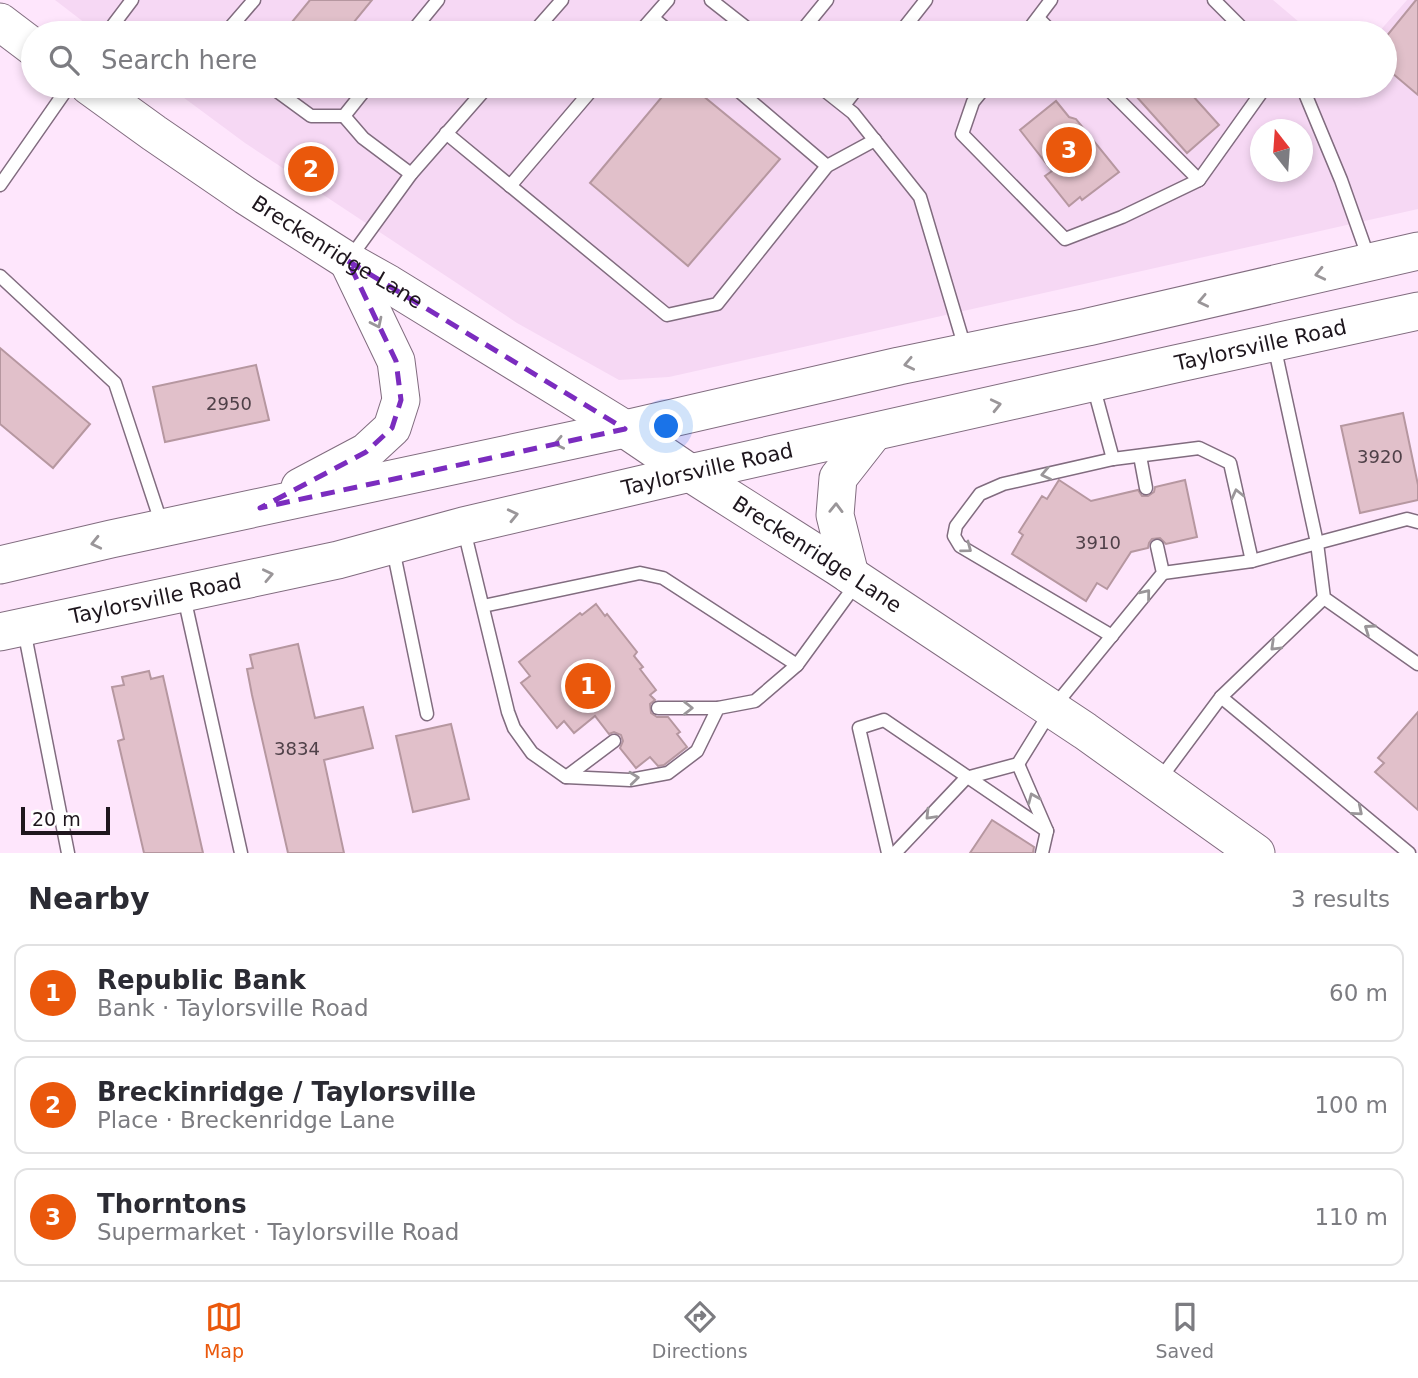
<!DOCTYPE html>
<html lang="en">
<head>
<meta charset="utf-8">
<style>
  :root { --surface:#fff; --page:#f7f7f7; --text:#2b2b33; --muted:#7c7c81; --line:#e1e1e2; --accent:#ea580c }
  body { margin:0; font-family:"DejaVu Sans",sans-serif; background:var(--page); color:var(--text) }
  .compass { position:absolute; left:1250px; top:119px; width:63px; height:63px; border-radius:50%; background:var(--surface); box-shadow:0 4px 10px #0003; rotate:343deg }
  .scale { position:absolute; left:21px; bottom:18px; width:89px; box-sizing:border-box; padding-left:7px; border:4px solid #1e161d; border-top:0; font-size:19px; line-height:24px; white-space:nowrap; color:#1e161d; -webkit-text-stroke:5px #fff; paint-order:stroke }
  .you { position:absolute; left:667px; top:427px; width:24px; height:24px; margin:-18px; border:5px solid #fff; border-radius:50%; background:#1a73e8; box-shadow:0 0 0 10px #1a73e833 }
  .badge { display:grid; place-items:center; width:46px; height:46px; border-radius:50%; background:var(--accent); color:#fff; font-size:23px; font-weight:700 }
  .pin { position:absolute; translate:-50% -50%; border:4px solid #fff; box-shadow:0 2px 7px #0006 }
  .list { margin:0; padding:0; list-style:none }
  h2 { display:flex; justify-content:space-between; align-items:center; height:91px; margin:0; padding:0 28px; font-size:30px }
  h2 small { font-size:23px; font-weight:400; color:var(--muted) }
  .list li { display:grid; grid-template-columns:46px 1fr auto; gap:21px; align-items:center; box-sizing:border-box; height:98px; margin:0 14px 14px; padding:0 14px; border:2px solid var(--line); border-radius:14px }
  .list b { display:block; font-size:26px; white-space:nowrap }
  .list p { margin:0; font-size:23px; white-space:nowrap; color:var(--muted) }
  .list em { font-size:23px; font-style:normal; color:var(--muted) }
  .icon { flex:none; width:38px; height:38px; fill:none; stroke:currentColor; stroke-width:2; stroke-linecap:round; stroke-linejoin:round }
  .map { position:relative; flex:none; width:1418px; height:853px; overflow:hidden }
  .search { position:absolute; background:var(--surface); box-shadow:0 4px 10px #0003; left:21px; right:21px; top:21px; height:77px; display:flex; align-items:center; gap:18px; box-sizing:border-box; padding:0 24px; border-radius:38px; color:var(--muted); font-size:26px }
  .sheet { height:427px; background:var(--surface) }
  nav { display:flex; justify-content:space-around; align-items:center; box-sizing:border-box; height:98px; border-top:2px solid var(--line); background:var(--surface); font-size:19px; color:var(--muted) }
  nav a { display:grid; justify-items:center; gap:4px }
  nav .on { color:var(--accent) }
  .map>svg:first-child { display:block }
  .built { fill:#f6d8f4; fill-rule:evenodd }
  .building { fill:#e1c0ca; stroke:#b697a0; stroke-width:2 }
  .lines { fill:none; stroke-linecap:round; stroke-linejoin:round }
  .lane-casing { stroke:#816c7f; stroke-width:15 }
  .primary-casing { stroke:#816c7f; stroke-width:39 }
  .lane { stroke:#fff; stroke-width:12 }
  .primary { stroke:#fff; stroke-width:37 }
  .oneway { stroke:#9a9699 }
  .marked { fill:none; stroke:#7b2cbf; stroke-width:5; stroke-dasharray:14 9; stroke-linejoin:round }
  .labels { text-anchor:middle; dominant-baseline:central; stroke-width:6; stroke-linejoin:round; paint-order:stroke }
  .number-label { font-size:18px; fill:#4f4048 }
  .street-label { font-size:21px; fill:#1e161d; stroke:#fff }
</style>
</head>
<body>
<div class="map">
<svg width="1418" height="853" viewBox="0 0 1418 853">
  <rect width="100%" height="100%" fill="#fee6fc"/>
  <!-- built -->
  <g class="built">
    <polygon points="55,0 1273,0 1312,33 98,33"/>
    <path d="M1407 0H1418V209L669 377 619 380 517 323 245 143 168 86H1385V33H1378ZM1260 130H1302V172H1260Z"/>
  </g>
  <!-- building -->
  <g class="building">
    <polygon points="310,0 372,0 345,33 283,33"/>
    <polygon points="1416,0 1418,0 1418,95 1385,67 1385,38"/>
    <polygon points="671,86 691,86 780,159 688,266 590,183"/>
    <polygon points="1127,86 1184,86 1219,125 1187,153"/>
    <polygon points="1056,101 1069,117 1076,119 1119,172 1082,200 1080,197 1069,206 1045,176 1052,171 1020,130"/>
    <polygon points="0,348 90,424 53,468 0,424"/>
    <polygon points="256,365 269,420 165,442 153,387"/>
    <polygon points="1403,413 1418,485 1418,500 1360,513 1341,426"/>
    <polygon points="1059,480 1091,501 1138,490 1142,496 1148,496 1154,492 1155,487 1185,480 1197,537 1166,544 1160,538 1152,539 1149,543 1148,548 1131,552 1107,589 1097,583 1086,601 1012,554 1023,535 1019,532 1042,496 1047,499"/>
    <polygon points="596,604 605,616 607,614 637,652 634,656 643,667 640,669 656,690 650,695 655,700 650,704 651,713 657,717 668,717 680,732 677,734 687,747 664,765 658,766 650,757 636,768 620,748 623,741 621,735 614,732 609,734 595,716 574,733 564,721 557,728 521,683 530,676 519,662 580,613 582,615"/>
    <polygon points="298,644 315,718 363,707 373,748 324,760 344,853 288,853 252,695 247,669 253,668 250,655"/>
    <polygon points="149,671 151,679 163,676 203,853 144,853 118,741 124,739 112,687 124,685 122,677"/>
    <polygon points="1418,712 1418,810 1375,772 1384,763 1378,758"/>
    <polygon points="451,724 469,799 413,812 396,736"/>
    <polygon points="992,820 1034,847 1033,853 970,853"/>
  </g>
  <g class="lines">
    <defs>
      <g id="lane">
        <polyline points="711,0 753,33"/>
        <polyline points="1214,0 1247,33"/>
        <polyline points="653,18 671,33"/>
        <polyline points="1038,18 1053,33"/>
        <polyline points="107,33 132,0"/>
        <polyline points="229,33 229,29 254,0"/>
        <polyline points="411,33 438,0"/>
        <polyline points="533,33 562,0"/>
        <polyline points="639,33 668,0"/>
        <polyline points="800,33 827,0"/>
        <polyline points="900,33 926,0"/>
        <polyline points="1026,33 1051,0"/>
        <polyline points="270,86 311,116 344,116 368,86"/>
        <polyline points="733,86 827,166"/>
        <polyline points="819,86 853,113 920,197 965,348"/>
        <polyline points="986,86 973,102 962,134 1065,239 1122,217 1199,180 1105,86"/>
        <polyline points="1299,86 1304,91 1341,180 1369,259"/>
        <polyline points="844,105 859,86"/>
        <polyline points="344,116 363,138 411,174"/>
        <polyline points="446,133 667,315 717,304 827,166 875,140"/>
        <polyline points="1199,180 1266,86"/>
        <polyline points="0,185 69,86"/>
        <polyline points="510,186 595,86"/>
        <polyline points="350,258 411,174 488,86"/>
        <polyline points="0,276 115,383 162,525"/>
        <polyline points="1093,385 1113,459"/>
        <polyline points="1140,456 1146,488"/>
        <polyline points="1418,522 1407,519 1317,543 1324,598 1418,664"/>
        <polyline points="464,530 508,712 514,728 532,753 566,777 630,780 668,773 697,751 718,708 755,701 797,665"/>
        <polyline points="393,549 427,714"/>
        <polyline points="1163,573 1252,561 1317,543 1274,345"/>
        <polyline points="184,597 241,853"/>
        <polyline points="483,606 640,573 663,578 797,665 856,584"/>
        <polyline points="24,630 68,853"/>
        <polyline points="1112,636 960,546 954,536 956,526 980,494 1003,484 1113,459 1199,448 1230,463 1252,561"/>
        <polyline points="1221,697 1409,853"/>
        <polyline points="658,708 718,708"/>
        <polyline points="1018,764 1047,831 1042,853"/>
        <polyline points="566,777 614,741"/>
        <polyline points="1160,779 1221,697 1324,598"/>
        <polyline points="888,853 859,728 884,720 1047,831"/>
        <polyline points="895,853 966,778 1018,764 1052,709 1163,573 1157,546"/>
      </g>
      <g id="primary">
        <polyline points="0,22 33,47"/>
        <path id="s1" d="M89 86 154 133 246 196 348 261 389 284 625 429 690 473 838 567 1085 731 1256 853"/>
        <polyline points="300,487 366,452 392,428 401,400 396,361 348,261"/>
        <polyline points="0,565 111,539 625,429 899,366 1088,327 1418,251"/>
        <polyline points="850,575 835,515 838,478 874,432"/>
        <path id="s2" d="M0 632 338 560 463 526 690 473 1175 364 1418 311"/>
      </g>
    </defs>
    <!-- lane casing -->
    <use href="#lane" class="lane-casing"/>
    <!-- primary casing -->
    <use href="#primary" class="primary-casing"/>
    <!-- lane -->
    <use href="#lane" class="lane"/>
    <!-- primary -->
    <use href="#primary" class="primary"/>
  </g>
  <!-- one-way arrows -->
  <defs><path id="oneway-chevron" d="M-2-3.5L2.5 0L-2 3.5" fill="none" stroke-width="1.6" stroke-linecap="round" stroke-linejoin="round" transform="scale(1.75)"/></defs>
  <g class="oneway">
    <use href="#oneway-chevron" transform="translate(1320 274) rotate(167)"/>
    <use href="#oneway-chevron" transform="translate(1203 301) rotate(168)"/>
    <use href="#oneway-chevron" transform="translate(377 323) rotate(64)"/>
    <use href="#oneway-chevron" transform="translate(909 364) rotate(168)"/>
    <use href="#oneway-chevron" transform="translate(996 405) rotate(-13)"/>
    <use href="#oneway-chevron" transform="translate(559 443) rotate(168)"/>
    <use href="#oneway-chevron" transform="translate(1046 474) rotate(168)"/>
    <use href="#oneway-chevron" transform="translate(1237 494) rotate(-103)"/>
    <use href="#oneway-chevron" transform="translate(836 508) rotate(-89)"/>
    <use href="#oneway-chevron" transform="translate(513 515) rotate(-13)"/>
    <use href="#oneway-chevron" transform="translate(96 543) rotate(167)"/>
    <use href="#oneway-chevron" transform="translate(967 548) rotate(37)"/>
    <use href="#oneway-chevron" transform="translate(268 575) rotate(-12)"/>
    <use href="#oneway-chevron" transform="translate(1146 594) rotate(-51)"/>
    <use href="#oneway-chevron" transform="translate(1369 629) rotate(-145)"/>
    <use href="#oneway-chevron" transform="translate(1275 646) rotate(136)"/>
    <use href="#oneway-chevron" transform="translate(688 708)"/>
    <use href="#oneway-chevron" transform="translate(634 778) rotate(-6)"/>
    <use href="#oneway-chevron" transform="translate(1033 798) rotate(-113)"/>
    <use href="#oneway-chevron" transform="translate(1358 811) rotate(40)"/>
    <use href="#oneway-chevron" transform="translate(930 815) rotate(134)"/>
  </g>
  <!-- marked area -->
  <path class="marked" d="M348 261 625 429 260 508 366 452 392 428 401 400 396 361Z"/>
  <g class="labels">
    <!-- number labels -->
    <g class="number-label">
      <text x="229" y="403">2950</text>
      <text x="1380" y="456">3920</text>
      <text x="1098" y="542">3910</text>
      <text x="297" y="748">3834</text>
    </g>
    <!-- street labels -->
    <g class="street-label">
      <text stroke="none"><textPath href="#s1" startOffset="299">Breckenridge Lane</textPath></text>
      <text stroke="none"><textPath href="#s2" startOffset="1293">Taylorsville Road</textPath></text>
      <text stroke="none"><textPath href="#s2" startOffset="726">Taylorsville Road</textPath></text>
      <text stroke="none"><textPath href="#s1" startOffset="866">Breckenridge Lane</textPath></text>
      <text stroke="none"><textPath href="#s2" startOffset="159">Taylorsville Road</textPath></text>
    </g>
  </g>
</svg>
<svg class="compass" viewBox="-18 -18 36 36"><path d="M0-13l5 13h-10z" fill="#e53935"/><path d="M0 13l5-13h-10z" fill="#7c7c81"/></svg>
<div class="scale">20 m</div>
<div class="you"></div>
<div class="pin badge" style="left:588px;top:686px">1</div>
<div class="pin badge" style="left:311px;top:169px">2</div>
<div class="pin badge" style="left:1069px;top:150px">3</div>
<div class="search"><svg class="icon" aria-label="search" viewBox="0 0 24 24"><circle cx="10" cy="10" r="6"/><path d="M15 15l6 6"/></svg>Search here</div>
</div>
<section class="sheet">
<h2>Nearby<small>3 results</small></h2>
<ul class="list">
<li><span class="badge">1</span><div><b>Republic Bank</b><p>Bank · Taylorsville Road</p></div><em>60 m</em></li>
<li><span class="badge">2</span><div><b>Breckinridge / Taylorsville</b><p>Place · Breckenridge Lane</p></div><em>100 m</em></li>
<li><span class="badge">3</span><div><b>Thorntons</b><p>Supermarket · Taylorsville Road</p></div><em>110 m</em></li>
</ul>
</section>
<nav>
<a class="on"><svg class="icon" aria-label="map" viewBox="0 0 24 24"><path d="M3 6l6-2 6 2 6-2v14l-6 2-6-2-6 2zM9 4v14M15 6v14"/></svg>Map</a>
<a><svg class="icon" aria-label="directions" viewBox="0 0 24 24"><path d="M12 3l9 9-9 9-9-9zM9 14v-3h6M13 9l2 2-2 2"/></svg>Directions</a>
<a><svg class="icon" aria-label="saved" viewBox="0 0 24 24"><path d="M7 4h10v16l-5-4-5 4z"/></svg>Saved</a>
</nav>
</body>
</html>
